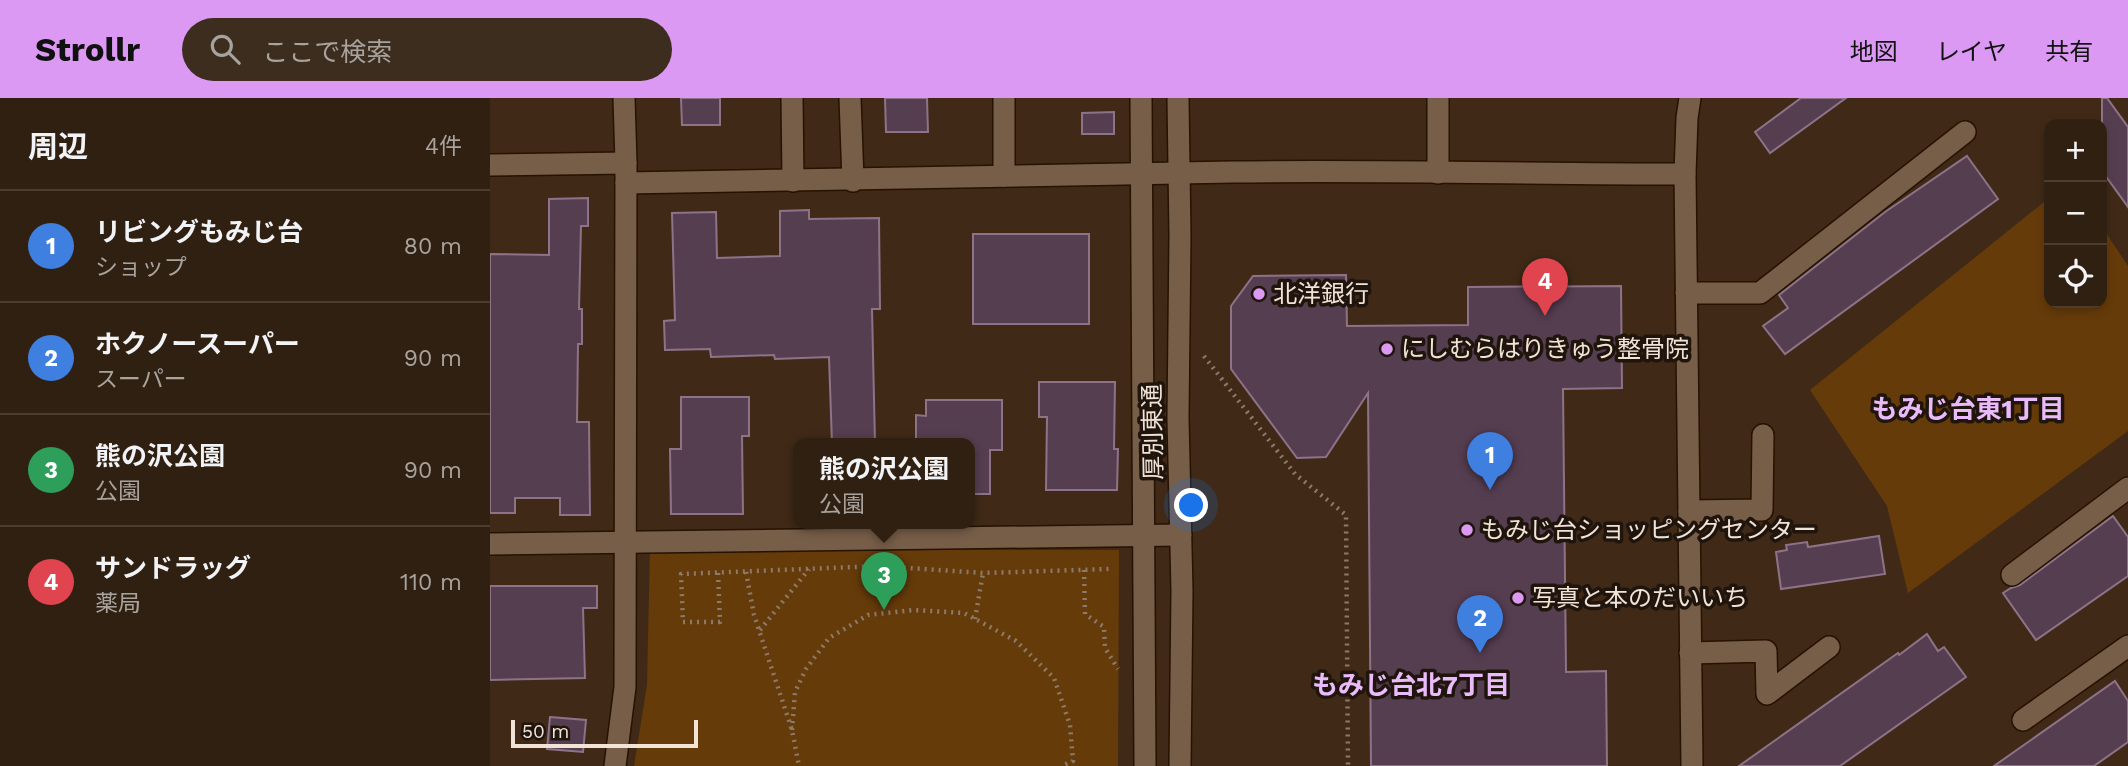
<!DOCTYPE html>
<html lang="ja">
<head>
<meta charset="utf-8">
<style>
  :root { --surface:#302011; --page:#3c2d1f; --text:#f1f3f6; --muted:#a8a39f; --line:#4b3e31; --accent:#dc99f4 }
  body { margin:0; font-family:"Work Sans","Noto Sans JP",sans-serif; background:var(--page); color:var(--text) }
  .controls { position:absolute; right:21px; top:21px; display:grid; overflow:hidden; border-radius:14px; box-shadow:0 4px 10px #0003 }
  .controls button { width:63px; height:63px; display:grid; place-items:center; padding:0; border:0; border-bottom:2px solid var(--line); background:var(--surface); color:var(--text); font:35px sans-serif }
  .scale { position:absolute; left:21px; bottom:18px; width:187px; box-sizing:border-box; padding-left:7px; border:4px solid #f2e3d7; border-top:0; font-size:19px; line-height:24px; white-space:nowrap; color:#f2e3d7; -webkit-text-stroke:5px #1f150d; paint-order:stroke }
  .you { position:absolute; left:702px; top:408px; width:24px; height:24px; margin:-18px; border:5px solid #fff; border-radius:50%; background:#1a73e8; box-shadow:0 0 0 10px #1a73e833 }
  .badge { display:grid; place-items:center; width:46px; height:46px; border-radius:50%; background:var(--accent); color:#fff; font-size:23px; font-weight:700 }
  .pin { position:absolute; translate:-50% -58px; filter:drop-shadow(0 2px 4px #0008) }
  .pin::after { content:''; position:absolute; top:37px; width:24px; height:21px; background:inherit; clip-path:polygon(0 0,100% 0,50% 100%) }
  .popup { position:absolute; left:303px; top:340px; width:182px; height:91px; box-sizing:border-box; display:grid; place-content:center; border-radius:14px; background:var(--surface); filter:drop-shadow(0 2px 5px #0005); font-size:23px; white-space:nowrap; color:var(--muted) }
  .popup b { font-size:26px; color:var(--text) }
  .popup::after { content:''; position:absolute; left:50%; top:100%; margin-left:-14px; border:14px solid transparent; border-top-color:var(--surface) }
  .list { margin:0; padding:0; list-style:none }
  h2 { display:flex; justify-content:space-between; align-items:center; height:91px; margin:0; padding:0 28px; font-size:30px }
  h2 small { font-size:23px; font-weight:400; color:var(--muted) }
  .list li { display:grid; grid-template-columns:46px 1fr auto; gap:21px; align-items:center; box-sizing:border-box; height:112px; padding:0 28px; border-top:2px solid var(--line) }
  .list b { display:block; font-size:26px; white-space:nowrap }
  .list p { margin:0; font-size:23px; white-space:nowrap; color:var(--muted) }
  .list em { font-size:23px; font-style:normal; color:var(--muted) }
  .icon { flex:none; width:38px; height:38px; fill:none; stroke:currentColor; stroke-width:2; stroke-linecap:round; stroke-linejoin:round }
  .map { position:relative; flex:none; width:1638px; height:668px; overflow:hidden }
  header { display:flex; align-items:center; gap:42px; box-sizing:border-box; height:98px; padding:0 35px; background:var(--accent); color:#111 }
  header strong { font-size:33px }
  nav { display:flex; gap:38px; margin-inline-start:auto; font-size:24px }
  .search { width:490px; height:63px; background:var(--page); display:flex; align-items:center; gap:18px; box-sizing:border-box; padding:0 24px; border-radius:38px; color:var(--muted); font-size:26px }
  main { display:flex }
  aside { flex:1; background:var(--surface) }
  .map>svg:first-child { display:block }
  .green { fill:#663b0a }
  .building { fill:#563e51; stroke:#8e7388; stroke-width:2 }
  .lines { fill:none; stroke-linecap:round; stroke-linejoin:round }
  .minor-casing { stroke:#261201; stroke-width:24 }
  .path { stroke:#8d7a6a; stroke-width:4.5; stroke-dasharray:2 5; stroke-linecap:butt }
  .minor { stroke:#775e49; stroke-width:21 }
  .poi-dot { fill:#dc99f4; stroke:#1f150d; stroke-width:2.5 }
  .labels { text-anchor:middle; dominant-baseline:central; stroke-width:7; stroke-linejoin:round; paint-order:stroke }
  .poi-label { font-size:24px; fill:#f2e3d7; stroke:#1f150d; text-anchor:start }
  .street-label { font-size:24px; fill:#f2e3d7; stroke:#1f150d }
  .neighbourhood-label { font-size:26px; font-weight:bold; fill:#eabbfb; stroke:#1f150d }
</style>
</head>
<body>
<header>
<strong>Strollr</strong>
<div class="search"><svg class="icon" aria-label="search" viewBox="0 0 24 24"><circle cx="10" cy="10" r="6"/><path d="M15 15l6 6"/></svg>ここで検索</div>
<nav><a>地図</a><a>レイヤ</a><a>共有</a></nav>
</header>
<main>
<aside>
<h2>周辺<small>4件</small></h2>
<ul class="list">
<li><span class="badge" style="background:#3f7fe0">1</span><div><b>リビングもみじ台</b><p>ショップ</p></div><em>80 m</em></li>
<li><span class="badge" style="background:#3f7fe0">2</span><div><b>ホクノースーパー</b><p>スーパー</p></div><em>90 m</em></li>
<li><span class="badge" style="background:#2e9e5b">3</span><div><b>熊の沢公園</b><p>公園</p></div><em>90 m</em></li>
<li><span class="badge" style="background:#e0444e">4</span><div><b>サンドラッグ</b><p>薬局</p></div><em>110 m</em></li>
</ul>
</aside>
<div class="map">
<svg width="1638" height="668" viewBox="0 0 1638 668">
  <rect width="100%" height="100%" fill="#402a17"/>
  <!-- green -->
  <g class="green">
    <polygon points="1559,100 1559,205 1612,205 1612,129 1638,168 1638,333 1418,495 1397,408 1320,292"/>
    <polygon points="160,452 629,452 628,668 144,668 157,587"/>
  </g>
  <!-- building -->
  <g class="building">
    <polygon points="191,0 230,0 230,27 192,27"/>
    <polygon points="395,0 437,0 438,34 396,34"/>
    <polygon points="1311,0 1356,0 1280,55 1265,34"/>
    <polygon points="1612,0 1617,0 1638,29 1638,109 1612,73"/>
    <polygon points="624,14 624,36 592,36 592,15"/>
    <polygon points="1477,58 1508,101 1295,256 1273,228 1298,210 1289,197 1395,114"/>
    <polygon points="98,100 98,128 91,128 89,211 92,211 92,246 88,246 87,324 99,324 100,417 70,417 70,400 25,400 25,415 0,415 0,156 59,157 59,101"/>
    <polygon points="319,112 319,121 389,120 390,211 382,211 385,346 342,346 339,259 285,261 284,257 221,259 220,251 175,252 174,223 185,222 182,115 226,114 227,160 290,158 290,113"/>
    <rect x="483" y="136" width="116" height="90"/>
    <polygon points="856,177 857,228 978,227 978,189 1131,188 1132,290 1073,291 1076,574 1116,573 1117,668 881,668 878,295 836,359 807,360 741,271 741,208 763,178"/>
    <polygon points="549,284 625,284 624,351 628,351 627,392 556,392 557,319 549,319"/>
    <polygon points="191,299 259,299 259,338 252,338 253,416 181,416 180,351 191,351"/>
    <polygon points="436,302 512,302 512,352 500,352 500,396 480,396 480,346 426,346 426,317 436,318"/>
    <polygon points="1623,418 1638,439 1638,478 1546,542 1513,495 1521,490 1530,487"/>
    <polygon points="1389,438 1395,476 1291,491 1286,454 1297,452 1296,447 1317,444 1318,449"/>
    <polygon points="0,488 107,488 107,510 93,510 95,580 0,582"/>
    <polygon points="1437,536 1448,553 1454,549 1476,579 1350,668 1249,668 1408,555 1409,557"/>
    <polygon points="1625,583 1638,603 1638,644 1604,668 1504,668"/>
    <polygon points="60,619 96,622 93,654 57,651"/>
  </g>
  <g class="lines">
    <defs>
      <g id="minor">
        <polyline points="302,0 303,83"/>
        <polyline points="360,0 363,83"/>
        <polyline points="514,0 514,78"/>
        <polyline points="651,0 655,668"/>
        <polyline points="688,0 690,138 688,320 692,493 690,668"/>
        <polyline points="1200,0 1197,20 1195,76 1202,668"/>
        <polyline points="0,67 136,65"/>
        <polyline points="948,75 948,0"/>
        <path d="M136 85C338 83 540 77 743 74 893 72 1044 76 1195 76"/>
        <polyline points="1196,195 1270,195 1475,34"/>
        <polyline points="1199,413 1272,412 1273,337"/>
        <polyline points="0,446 691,437"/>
        <polyline points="1522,477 1638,390"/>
        <polyline points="1200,555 1276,553 1277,596 1339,549"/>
        <polyline points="1533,622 1638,548"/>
        <polyline points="125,668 135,589 136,65 134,0"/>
      </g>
    </defs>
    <!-- minor casing -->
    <use href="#minor" class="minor-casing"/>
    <!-- path -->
    <g class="path">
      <polyline points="714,258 805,376 856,417 858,668"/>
      <polyline points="594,472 595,516 614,529 615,550 628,571"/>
      <polyline points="256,474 264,517 302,632 309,668"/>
      <polyline points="228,475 230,524 193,524 191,476 389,468 493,475 620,471"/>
      <polyline points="485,521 493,475"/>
      <polyline points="270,532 319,471"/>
      <polyline points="302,632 305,594 316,571 339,540 378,517 424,512 474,515 526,543 564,580 580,627 583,663 572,668"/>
    </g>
    <!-- minor -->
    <use href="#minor" class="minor"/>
  </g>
  <!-- markers -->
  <g class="poi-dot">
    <circle cx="769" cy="196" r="7"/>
    <circle cx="897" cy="251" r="7"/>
    <circle cx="977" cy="432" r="7"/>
    <circle cx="1028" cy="500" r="7"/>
  </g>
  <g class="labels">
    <!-- poi labels -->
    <g class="poi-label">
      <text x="783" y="196">北洋銀行</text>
      <text x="911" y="251">にしむらはりきゅう整骨院</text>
      <text x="991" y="432">もみじ台ショッピングセンター</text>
      <text x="1042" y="500">写真と本のだいいち</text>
    </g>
    <!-- street labels -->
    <g class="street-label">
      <text transform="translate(663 334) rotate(-91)">厚別東通</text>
    </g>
    <!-- neighbourhood labels -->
    <g class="neighbourhood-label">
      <text x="1478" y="311">もみじ台東1丁目</text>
      <text x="921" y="587">もみじ台北7丁目</text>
    </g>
  </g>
</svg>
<div class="controls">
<button>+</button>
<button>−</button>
<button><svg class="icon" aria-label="locate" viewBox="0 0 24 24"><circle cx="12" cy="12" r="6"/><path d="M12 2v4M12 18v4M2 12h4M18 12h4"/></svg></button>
</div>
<div class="scale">50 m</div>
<div class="you"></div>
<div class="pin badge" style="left:1000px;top:392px;background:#3f7fe0">1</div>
<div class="pin badge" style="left:990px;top:555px;background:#3f7fe0">2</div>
<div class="pin badge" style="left:394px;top:512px;background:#2e9e5b">3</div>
<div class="popup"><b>熊の沢公園</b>公園</div>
<div class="pin badge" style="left:1055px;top:218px;background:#e0444e">4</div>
</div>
</main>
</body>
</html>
